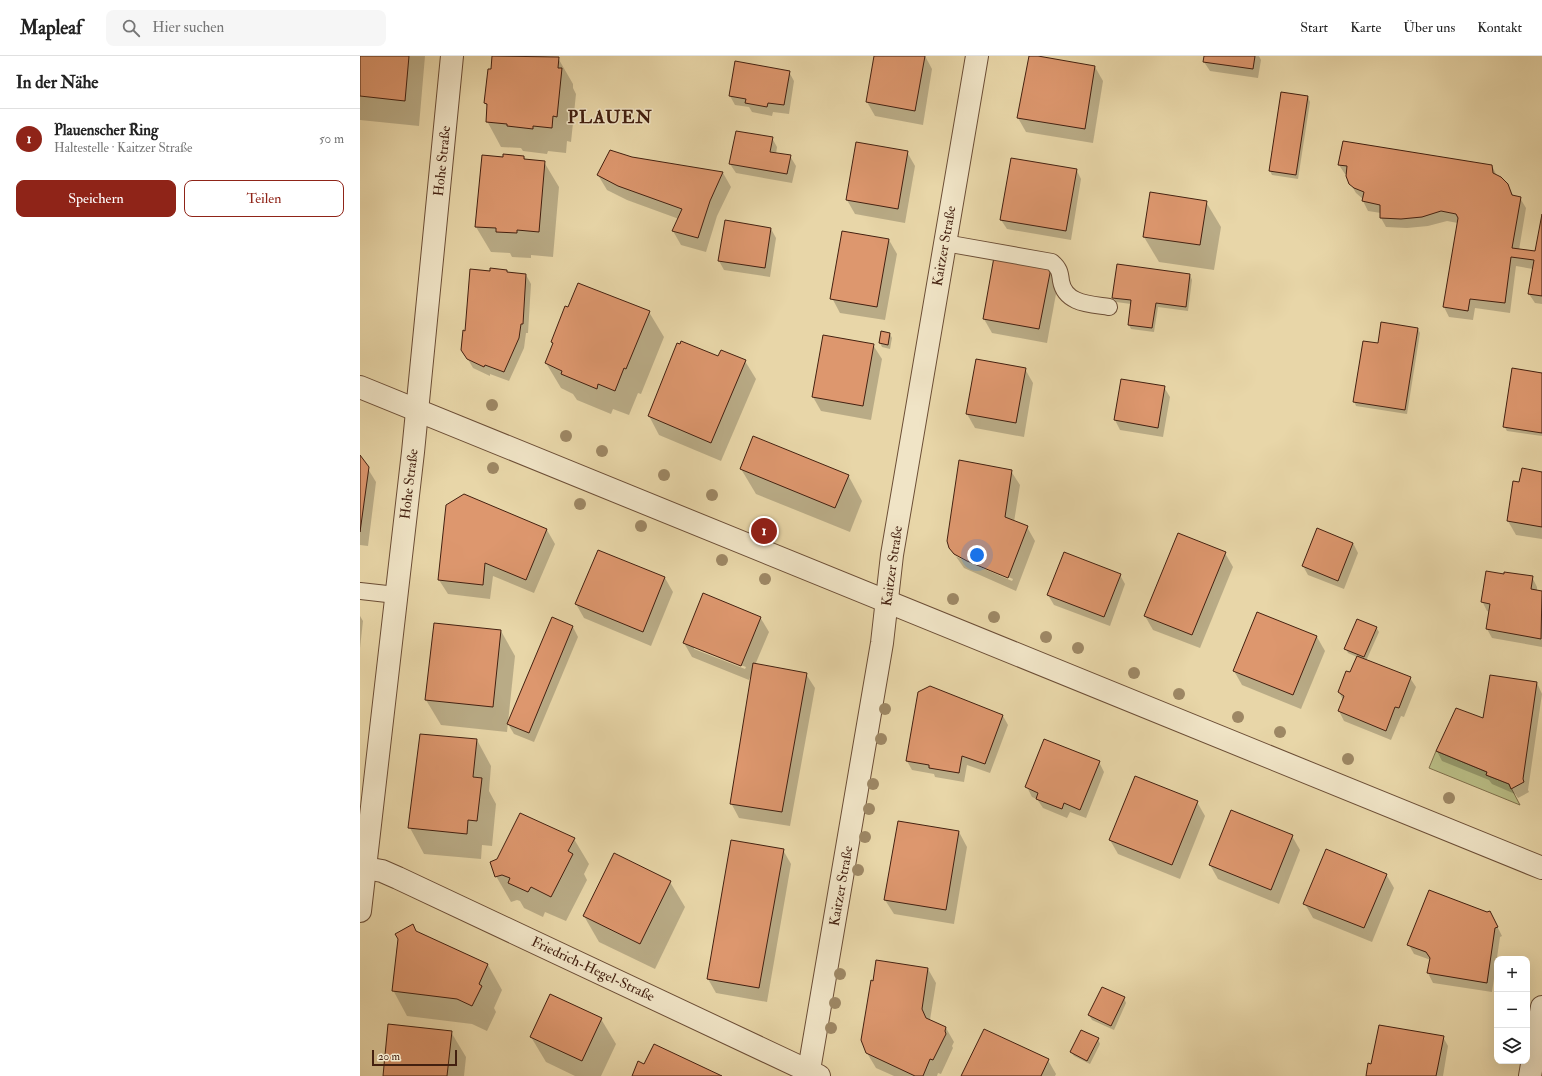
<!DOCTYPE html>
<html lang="de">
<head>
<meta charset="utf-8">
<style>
  :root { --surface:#fff; --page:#f6f6f6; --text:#222; --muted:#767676; --line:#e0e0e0; --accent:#8f2418 }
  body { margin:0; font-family:"IM FELL Double Pica",serif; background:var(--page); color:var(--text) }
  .controls { position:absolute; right:12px; bottom:12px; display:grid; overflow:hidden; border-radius:8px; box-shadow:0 4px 16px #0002 }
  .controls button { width:36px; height:36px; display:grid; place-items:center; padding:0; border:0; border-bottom:1px solid var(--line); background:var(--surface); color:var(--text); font:20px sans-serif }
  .scale { position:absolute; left:12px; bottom:10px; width:85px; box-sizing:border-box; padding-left:4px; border:2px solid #432010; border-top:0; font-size:11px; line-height:14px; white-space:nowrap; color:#432010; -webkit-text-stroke:3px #f0e4c6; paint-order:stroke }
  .you { position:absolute; left:617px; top:499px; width:14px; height:14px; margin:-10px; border:3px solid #fff; border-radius:50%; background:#1a73e8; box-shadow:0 0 0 6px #1a73e833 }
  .badge { display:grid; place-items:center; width:26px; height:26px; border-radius:50%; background:var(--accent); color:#fff; font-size:13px; font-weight:700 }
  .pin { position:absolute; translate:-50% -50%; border:2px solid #fff; box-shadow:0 1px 4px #0006 }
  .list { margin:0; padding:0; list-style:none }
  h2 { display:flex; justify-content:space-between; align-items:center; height:52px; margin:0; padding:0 16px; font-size:17px }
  h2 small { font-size:13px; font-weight:400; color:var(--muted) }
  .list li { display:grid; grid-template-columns:26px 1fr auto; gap:12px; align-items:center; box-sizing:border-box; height:60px; padding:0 16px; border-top:1px solid var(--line) }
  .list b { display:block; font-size:15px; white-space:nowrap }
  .list p { margin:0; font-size:13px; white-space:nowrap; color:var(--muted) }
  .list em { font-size:13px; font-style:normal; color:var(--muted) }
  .actions { display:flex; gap:8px; padding:12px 16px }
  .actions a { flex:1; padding:9px 0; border:1px solid var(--accent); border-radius:8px; text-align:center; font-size:14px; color:var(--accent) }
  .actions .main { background:var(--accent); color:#fff }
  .icon { flex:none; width:22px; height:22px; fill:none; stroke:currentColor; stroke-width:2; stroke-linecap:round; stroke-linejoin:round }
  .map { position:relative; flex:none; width:1182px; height:1020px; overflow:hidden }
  header { display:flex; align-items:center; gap:24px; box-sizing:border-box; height:56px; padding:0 20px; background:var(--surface); border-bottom:1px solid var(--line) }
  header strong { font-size:19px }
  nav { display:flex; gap:22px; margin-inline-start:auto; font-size:14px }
  .search { width:280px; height:36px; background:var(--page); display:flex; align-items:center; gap:10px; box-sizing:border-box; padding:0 14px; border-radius:8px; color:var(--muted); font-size:15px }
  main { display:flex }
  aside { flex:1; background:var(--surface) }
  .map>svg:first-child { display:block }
  .green { fill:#b9bd85; stroke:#7e6e4a }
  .shadow { fill:#0003; fill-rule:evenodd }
  .building { fill:#dd976e; stroke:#432010 }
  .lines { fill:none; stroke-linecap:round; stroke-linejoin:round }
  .service-casing { stroke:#6c4e36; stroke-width:18 }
  .minor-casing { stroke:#6c4e36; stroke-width:24 }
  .tertiary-casing { stroke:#6c4e36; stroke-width:24 }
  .service { stroke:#f0e4c6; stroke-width:16 }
  .minor { stroke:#f0e4c6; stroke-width:22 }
  .tertiary { stroke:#f0e4c6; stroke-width:22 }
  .tree { fill:#9d8764 }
  .labels { text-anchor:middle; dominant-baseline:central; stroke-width:3; stroke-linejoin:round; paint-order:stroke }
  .street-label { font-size:14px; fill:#432010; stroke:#f0e4c6 }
  .district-label { font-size:18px; font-weight:bold; letter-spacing:1px; fill:#432010; stroke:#f0e4c6 }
</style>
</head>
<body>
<header>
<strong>Mapleaf</strong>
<div class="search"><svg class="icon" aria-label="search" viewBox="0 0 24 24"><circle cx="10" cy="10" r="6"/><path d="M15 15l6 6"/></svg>Hier suchen</div>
<nav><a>Start</a><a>Karte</a><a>Über uns</a><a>Kontakt</a></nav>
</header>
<main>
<aside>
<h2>In der Nähe<small></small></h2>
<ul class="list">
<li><span class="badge">1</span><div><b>Plauenscher Ring</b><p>Haltestelle · Kaitzer Straße</p></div><em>50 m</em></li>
</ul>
<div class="actions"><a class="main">Speichern</a><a>Teilen</a></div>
</aside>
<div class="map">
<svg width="1182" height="1020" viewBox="0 0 1182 1020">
  <rect width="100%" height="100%" fill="#e8d6a8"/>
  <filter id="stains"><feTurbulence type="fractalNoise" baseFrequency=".005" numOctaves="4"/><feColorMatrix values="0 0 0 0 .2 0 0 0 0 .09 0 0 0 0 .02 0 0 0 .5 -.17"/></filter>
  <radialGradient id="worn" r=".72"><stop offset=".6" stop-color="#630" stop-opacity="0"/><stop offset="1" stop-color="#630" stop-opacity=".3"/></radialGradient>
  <!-- green -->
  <polygon class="green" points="1076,695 1127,716 1126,719 1149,728 1160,749 1069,712"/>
  <!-- shadow -->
  <g class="shadow">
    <polygon points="0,0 65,0 59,70 0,64"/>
    <polygon points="133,0 182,0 198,2 213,28 213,32 216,38 211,86 207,85 206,97 188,95 187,98 163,95 161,92 141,91 127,65 128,52 125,47"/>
    <polygon points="515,0 565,0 572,13 563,69 515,60 507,46"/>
    <polygon points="670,0 735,11 743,25 733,87 666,76 658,62"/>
    <polygon points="845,0 899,0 901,4 898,22 850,15 844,6"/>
    <polygon points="429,16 434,25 429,58 413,56 412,60 392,56 389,51 375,49 370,40"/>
    <polygon points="948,41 950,46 938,123 912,119 910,115"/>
    <polygon points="412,82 417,91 416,98 430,100 436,110 432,127 376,117 370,108"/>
    <polygon points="547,96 555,110 545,167 495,158 487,144"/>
    <polygon points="164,101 166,104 184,106 199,131 193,201 171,199 171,202 152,201 150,197 131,196 116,171 144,102"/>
    <polygon points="272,102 363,117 371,131 357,160 346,196 321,189 313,175 319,163 267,144 247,134 238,119"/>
    <polygon points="979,109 1132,110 1137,120 1148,129 1154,141 1160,142 1166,152 1159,194 1176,196 1182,163 1182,248 1175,247 1169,238 1173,213 1156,210 1150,257 1115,252 1113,264 1089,261 1084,251 1098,167 1087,165 1068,170 1047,172 1026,171 1021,162 1021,157 1008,155 1003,145 1003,143 996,137 990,127 987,118 985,118"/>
    <polygon points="716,113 721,123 711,184 647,173 641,164"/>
    <polygon points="846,146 861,171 854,214 799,206 784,181"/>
    <polygon points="411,173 416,182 410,221 364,214 359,205"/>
    <polygon points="529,184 537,198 525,264 480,257 472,242"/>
    <polygon points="690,213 698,227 687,287 632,277 624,263"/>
    <polygon points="146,215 148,218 166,219 171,228 168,277 166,277 164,292 149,325 130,318 130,320 113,312 102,293 106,276 131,216"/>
    <polygon points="830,219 832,224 828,255 798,251 794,276 771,273 769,269 771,248 756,246 753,241"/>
    <polygon points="289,256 304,281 281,338 278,337 269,359 253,353 251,358 217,344 213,338 201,332 186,307 193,289 192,286"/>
    <polygon points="1058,273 1060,277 1047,358 996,350 994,345"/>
    <polygon points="530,278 532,282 530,293 522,291 520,287"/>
    <polygon points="513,289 522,303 511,364 461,355 453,341"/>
    <polygon points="359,301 385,305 396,323 361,405 299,379 289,360"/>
    <polygon points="665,313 673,327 664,381 615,372 607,358"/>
    <polygon points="1182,318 1182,380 1147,375 1144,370"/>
    <polygon points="804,331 810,341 803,381 760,374 755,364"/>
    <polygon points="0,400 16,426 8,490 0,489"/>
    <polygon points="381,413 488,419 502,445 490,476 396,438"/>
    <path d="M651 415 660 429 654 466 667 471 675 485 656 535 604 512 590 492ZM595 497 653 523 652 525 595 500Z"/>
    <polygon points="1182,417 1182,483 1156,479 1148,465 1160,427"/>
    <polygon points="87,449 187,474 195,488 174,537 133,520 130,543 88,538 79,524"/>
    <polygon points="993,487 998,497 984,533 948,519 943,510"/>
    <polygon points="238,495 305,522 313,536 291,590 224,562 216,548"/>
    <polygon points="865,497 873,511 840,592 793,574 785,560"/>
    <polygon points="760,519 765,528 750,570 694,549 688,539"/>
    <polygon points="1145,519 1172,521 1177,531 1177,535 1182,536 1182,591 1132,582 1127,573 1130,556 1127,555 1122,545"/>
    <polygon points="897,557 957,581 965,595 941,653 882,629 874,615"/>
    <polygon points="0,560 3,565 0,592"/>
    <path d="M400 561 409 576 395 609 446 618 455 632 430 770 379 762 371 747 392 617 389 624 332 601 324 587ZM334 591 386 611 385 613 334 593Z"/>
    <polygon points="192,563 213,571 218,581 174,686 154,678 148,668"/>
    <polygon points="1016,571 1019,576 1006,605 1050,622 1056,631 1044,661 1041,660 1031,684 984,665 979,655 983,644 979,636 990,617 997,601 988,597 986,593"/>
    <polygon points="141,575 155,600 147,676 81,669 66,644"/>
    <polygon points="1177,627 1182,638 1168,734 1169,736 1158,742 1155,738 1132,728 1129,724 1082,705 1077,695"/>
    <polygon points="570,631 643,660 648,669 630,717 607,709 604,726 575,721 574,718 552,714 547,705"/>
    <polygon points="61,679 117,684 131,710 129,735 136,748 132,790 122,789 121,803 64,798 50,772"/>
    <polygon points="739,706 744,716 726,762 710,756 707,762 683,752 677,743 672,741 667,731"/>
    <polygon points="837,746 845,760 820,823 758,798 750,784"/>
    <polygon points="539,766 599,776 607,791 594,868 534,858 525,844"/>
    <polygon points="932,780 940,794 919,848 858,823 850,809"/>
    <polygon points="214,783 229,808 224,818 227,824 206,865 185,856 183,861 164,852 160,845 157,844 151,846 136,820 138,803"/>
    <polygon points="423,794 431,808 407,946 356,937 348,923"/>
    <polygon points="1026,818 1034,832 1012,886 953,862 945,848"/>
    <polygon points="310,826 325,851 295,913 239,886 224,860"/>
    <polygon points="1135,866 1142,880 1140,881 1132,936 1073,927 1068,917 1071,904 1054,898 1049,889"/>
    <polygon points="56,876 128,909 142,934 134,952 136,956 127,975 112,968 47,960 33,934"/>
    <polygon points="517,905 568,913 576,927 570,964 586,972 594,986 592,990 593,992 581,1018 578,1017 577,1020 534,1020 516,1012 507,997 514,926"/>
    <polygon points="764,942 766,947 754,974 732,964 729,959"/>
    <polygon points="241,963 256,988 241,1020 215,1020 186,1006 171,981"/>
    <polygon points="91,976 106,1001 104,1020 24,1020"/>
    <polygon points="1083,981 1088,990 1083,1020 1007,1020"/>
    <polygon points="738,983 740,988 730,1008 714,1000 711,996"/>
    <polygon points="688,1004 696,1018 695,1020 603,1020"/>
  </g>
  <!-- building -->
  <g class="building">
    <polygon points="0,0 49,0 45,45 0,40"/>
    <polygon points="132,0 199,1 198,12 202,12 197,61 193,60 192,72 173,70 173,73 147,70 147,68 126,66 127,48 124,47 128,13 131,13"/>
    <polygon points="514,0 565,0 555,55 506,46"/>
    <polygon points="669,0 678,0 735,10 725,73 657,62"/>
    <polygon points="844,0 895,0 893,13 843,6"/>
    <polygon points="375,5 430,15 424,49 408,47 407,51 385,47 386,43 369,40"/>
    <polygon points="921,36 948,40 936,119 909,115"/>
    <polygon points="376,75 413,81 410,96 431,99 427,118 369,108"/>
    <polygon points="983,85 1132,109 1133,117 1141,121 1148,128 1152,139 1161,141 1152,192 1175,195 1182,158 1182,240 1168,238 1174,204 1151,201 1145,247 1110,243 1108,255 1083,251 1098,162 1096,158 1081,155 1062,161 1041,163 1020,162 1020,149 1002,145 1004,136 994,132 989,128 986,120 987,110 978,109"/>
    <polygon points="496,86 548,95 538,153 486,144"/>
    <polygon points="250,94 272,101 363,116 350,145 338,182 312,175 322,153 258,130 237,119"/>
    <polygon points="143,98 164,100 164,103 185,105 179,176 157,174 157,177 136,176 136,172 115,171 122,99 143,101"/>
    <polygon points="651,102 717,113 706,175 640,164"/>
    <polygon points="790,136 847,145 840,189 783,181"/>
    <polygon points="365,164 411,172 405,212 358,205"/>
    <polygon points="482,175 529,183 517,251 470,243"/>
    <polygon points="634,201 691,212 679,273 623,263"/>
    <polygon points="757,208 830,218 826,251 796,247 792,272 768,269 771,244 752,242"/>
    <polygon points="130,212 147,214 147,216 166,218 163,268 161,268 159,282 144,316 125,309 124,311 107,303 101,294 103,274 105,275 110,213 130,215"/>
    <polygon points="218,227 290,255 266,313 264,312 255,335 238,328 237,333 201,318 202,315 185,307 193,287 191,286 205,250 208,251"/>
    <polygon points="1021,266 1058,272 1045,354 993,346 1003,285 1018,287"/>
    <polygon points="521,275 530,277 528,289 519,287"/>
    <polygon points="463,279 514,288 503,350 452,341"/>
    <polygon points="321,285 358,300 361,294 386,304 351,387 288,360 317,287 320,288"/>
    <polygon points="616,303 666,312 656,367 606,358"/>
    <polygon points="1152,312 1182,317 1182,377 1143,371"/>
    <polygon points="761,323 805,330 798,372 754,364"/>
    <polygon points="393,380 489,419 475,452 380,413"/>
    <polygon points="0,399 9,411 0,476"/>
    <polygon points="599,404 652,414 645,461 668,470 648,522 607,505 594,498 589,492 587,485"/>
    <polygon points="1162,412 1182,416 1182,471 1147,465 1153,425 1159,426"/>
    <polygon points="104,438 187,473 166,524 125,507 123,529 78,524 86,449"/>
    <polygon points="957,472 993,487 978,525 942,510"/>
    <polygon points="818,477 866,496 832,579 784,560"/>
    <polygon points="238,494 305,521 283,576 215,548"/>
    <polygon points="704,496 761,518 744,561 687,539"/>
    <polygon points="1126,515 1144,518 1144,516 1173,520 1171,533 1182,535 1181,583 1126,573 1130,548 1121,546"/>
    <polygon points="343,537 401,561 381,610 323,587"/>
    <polygon points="897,556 957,580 933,639 873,615"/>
    <polygon points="192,561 213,570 169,677 147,668"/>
    <polygon points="997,563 1017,571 1004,601 984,593"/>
    <polygon points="74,567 141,574 133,651 65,644"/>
    <polygon points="997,600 1051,621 1039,652 1035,651 1026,675 978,655 984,640 978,636 986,615 990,616"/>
    <polygon points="393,607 447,617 422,756 370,748"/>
    <polygon points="1130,619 1177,626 1163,723 1164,726 1151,733 1149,728 1126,719 1127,716 1076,695 1096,652 1123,662"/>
    <polygon points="570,630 643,659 625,708 602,700 599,717 569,712 569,709 546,705 558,636"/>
    <polygon points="60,678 117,683 113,721 122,722 117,765 108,764 107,778 48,772"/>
    <polygon points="684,683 740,705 720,754 704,747 702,753 676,743 678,737 665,731"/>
    <polygon points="775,720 838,745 812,809 749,784"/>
    <polygon points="871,754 933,779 911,834 849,809"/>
    <polygon points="160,757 215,782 208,795 213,798 191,841 171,831 168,836 148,827 150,822 142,819 135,821 130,806 137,803"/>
    <polygon points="538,765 599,775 586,854 524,844"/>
    <polygon points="371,784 424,793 399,932 347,923"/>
    <polygon points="966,793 1027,818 1004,872 943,848"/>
    <polygon points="254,797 311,825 280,888 223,860"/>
    <polygon points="1069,834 1127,856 1130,855 1138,871 1135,872 1127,927 1067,917 1070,902 1066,896 1047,889"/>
    <polygon points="53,868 56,875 128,908 119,928 122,930 112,950 97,943 32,935 38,883 35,878"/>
    <polygon points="516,904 568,912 562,953 566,962 586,971 585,975 586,978 573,1004 570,1003 563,1020 555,1020 506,997 501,984 511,924 513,925"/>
    <polygon points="742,931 765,941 751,970 728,959"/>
    <polygon points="190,938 242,962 222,1005 170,981"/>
    <polygon points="28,968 92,975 87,1020 23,1020"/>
    <polygon points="1019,969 1084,980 1076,1020 1006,1020 1008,1007 1011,1008"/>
    <polygon points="624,973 689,1003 681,1020 601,1020"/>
    <polygon points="721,974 739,982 727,1005 710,996"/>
    <polygon points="294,988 362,1020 272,1020 278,1005 284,1008"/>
  </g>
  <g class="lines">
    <defs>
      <g id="service">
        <path d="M585 187 692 206C699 212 700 216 701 225 705 248 730 248 749 251"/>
        <polyline points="0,535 36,539"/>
      </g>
      <g id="minor">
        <polyline points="5,812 22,815 38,822 459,1020"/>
        <polyline points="0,855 53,396 92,0"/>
        <polyline points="448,1020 522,587 532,499 617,0"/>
        <polyline points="1170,1020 1182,951"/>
      </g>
      <polyline id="tertiary" points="0,331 1182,812"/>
    </defs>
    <!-- service casing -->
    <use href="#service" class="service-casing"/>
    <!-- minor casing -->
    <use href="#minor" class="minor-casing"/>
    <!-- tertiary casing -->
    <use href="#tertiary" class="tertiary-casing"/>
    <!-- service -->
    <use href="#service" class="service"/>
    <!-- minor -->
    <use href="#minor" class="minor"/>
    <!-- tertiary -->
    <use href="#tertiary" class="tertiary"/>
  </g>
  <!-- trees -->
  <g class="tree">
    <circle cx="132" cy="349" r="6"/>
    <circle cx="206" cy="380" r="6"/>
    <circle cx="242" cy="395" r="6"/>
    <circle cx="133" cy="412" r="6"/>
    <circle cx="304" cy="419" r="6"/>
    <circle cx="352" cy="439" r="6"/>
    <circle cx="220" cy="448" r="6"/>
    <circle cx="281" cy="470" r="6"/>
    <circle cx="362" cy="504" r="6"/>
    <circle cx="405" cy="523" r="6"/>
    <circle cx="593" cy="543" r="6"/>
    <circle cx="634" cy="561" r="6"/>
    <circle cx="686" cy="581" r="6"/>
    <circle cx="718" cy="592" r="6"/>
    <circle cx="774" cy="617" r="6"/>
    <circle cx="819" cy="638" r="6"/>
    <circle cx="525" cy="653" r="6"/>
    <circle cx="878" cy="661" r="6"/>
    <circle cx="920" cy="676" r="6"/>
    <circle cx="521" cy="683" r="6"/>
    <circle cx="988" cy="703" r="6"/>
    <circle cx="513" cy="728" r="6"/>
    <circle cx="1089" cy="742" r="6"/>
    <circle cx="509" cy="753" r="6"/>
    <circle cx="505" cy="781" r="6"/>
    <circle cx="498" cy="814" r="6"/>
    <circle cx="480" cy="918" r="6"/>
    <circle cx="475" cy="947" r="6"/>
    <circle cx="471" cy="972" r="6"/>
  </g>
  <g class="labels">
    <!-- street labels -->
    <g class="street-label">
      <text transform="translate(82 105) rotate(-84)">Hohe Straße</text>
      <text transform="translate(584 190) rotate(-80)">Kaitzer Straße</text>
      <text transform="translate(49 428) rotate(-83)">Hohe Straße</text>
      <text transform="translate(532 510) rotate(-82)">Kaitzer Straße</text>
      <text transform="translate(481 830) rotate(-80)">Kaitzer Straße</text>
      <text transform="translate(233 913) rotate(25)">Friedrich-Hegel-Straße</text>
    </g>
    <!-- district labels -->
    <g class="district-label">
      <text x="250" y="61">PLAUEN</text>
    </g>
  </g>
  <rect width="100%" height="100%" filter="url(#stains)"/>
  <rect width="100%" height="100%" fill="url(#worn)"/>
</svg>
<div class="controls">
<button>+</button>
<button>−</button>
<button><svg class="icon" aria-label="layers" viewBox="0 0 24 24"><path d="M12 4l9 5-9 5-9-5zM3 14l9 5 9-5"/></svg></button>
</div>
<div class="scale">20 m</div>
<div class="you"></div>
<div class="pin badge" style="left:404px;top:475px">1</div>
</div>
</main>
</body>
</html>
